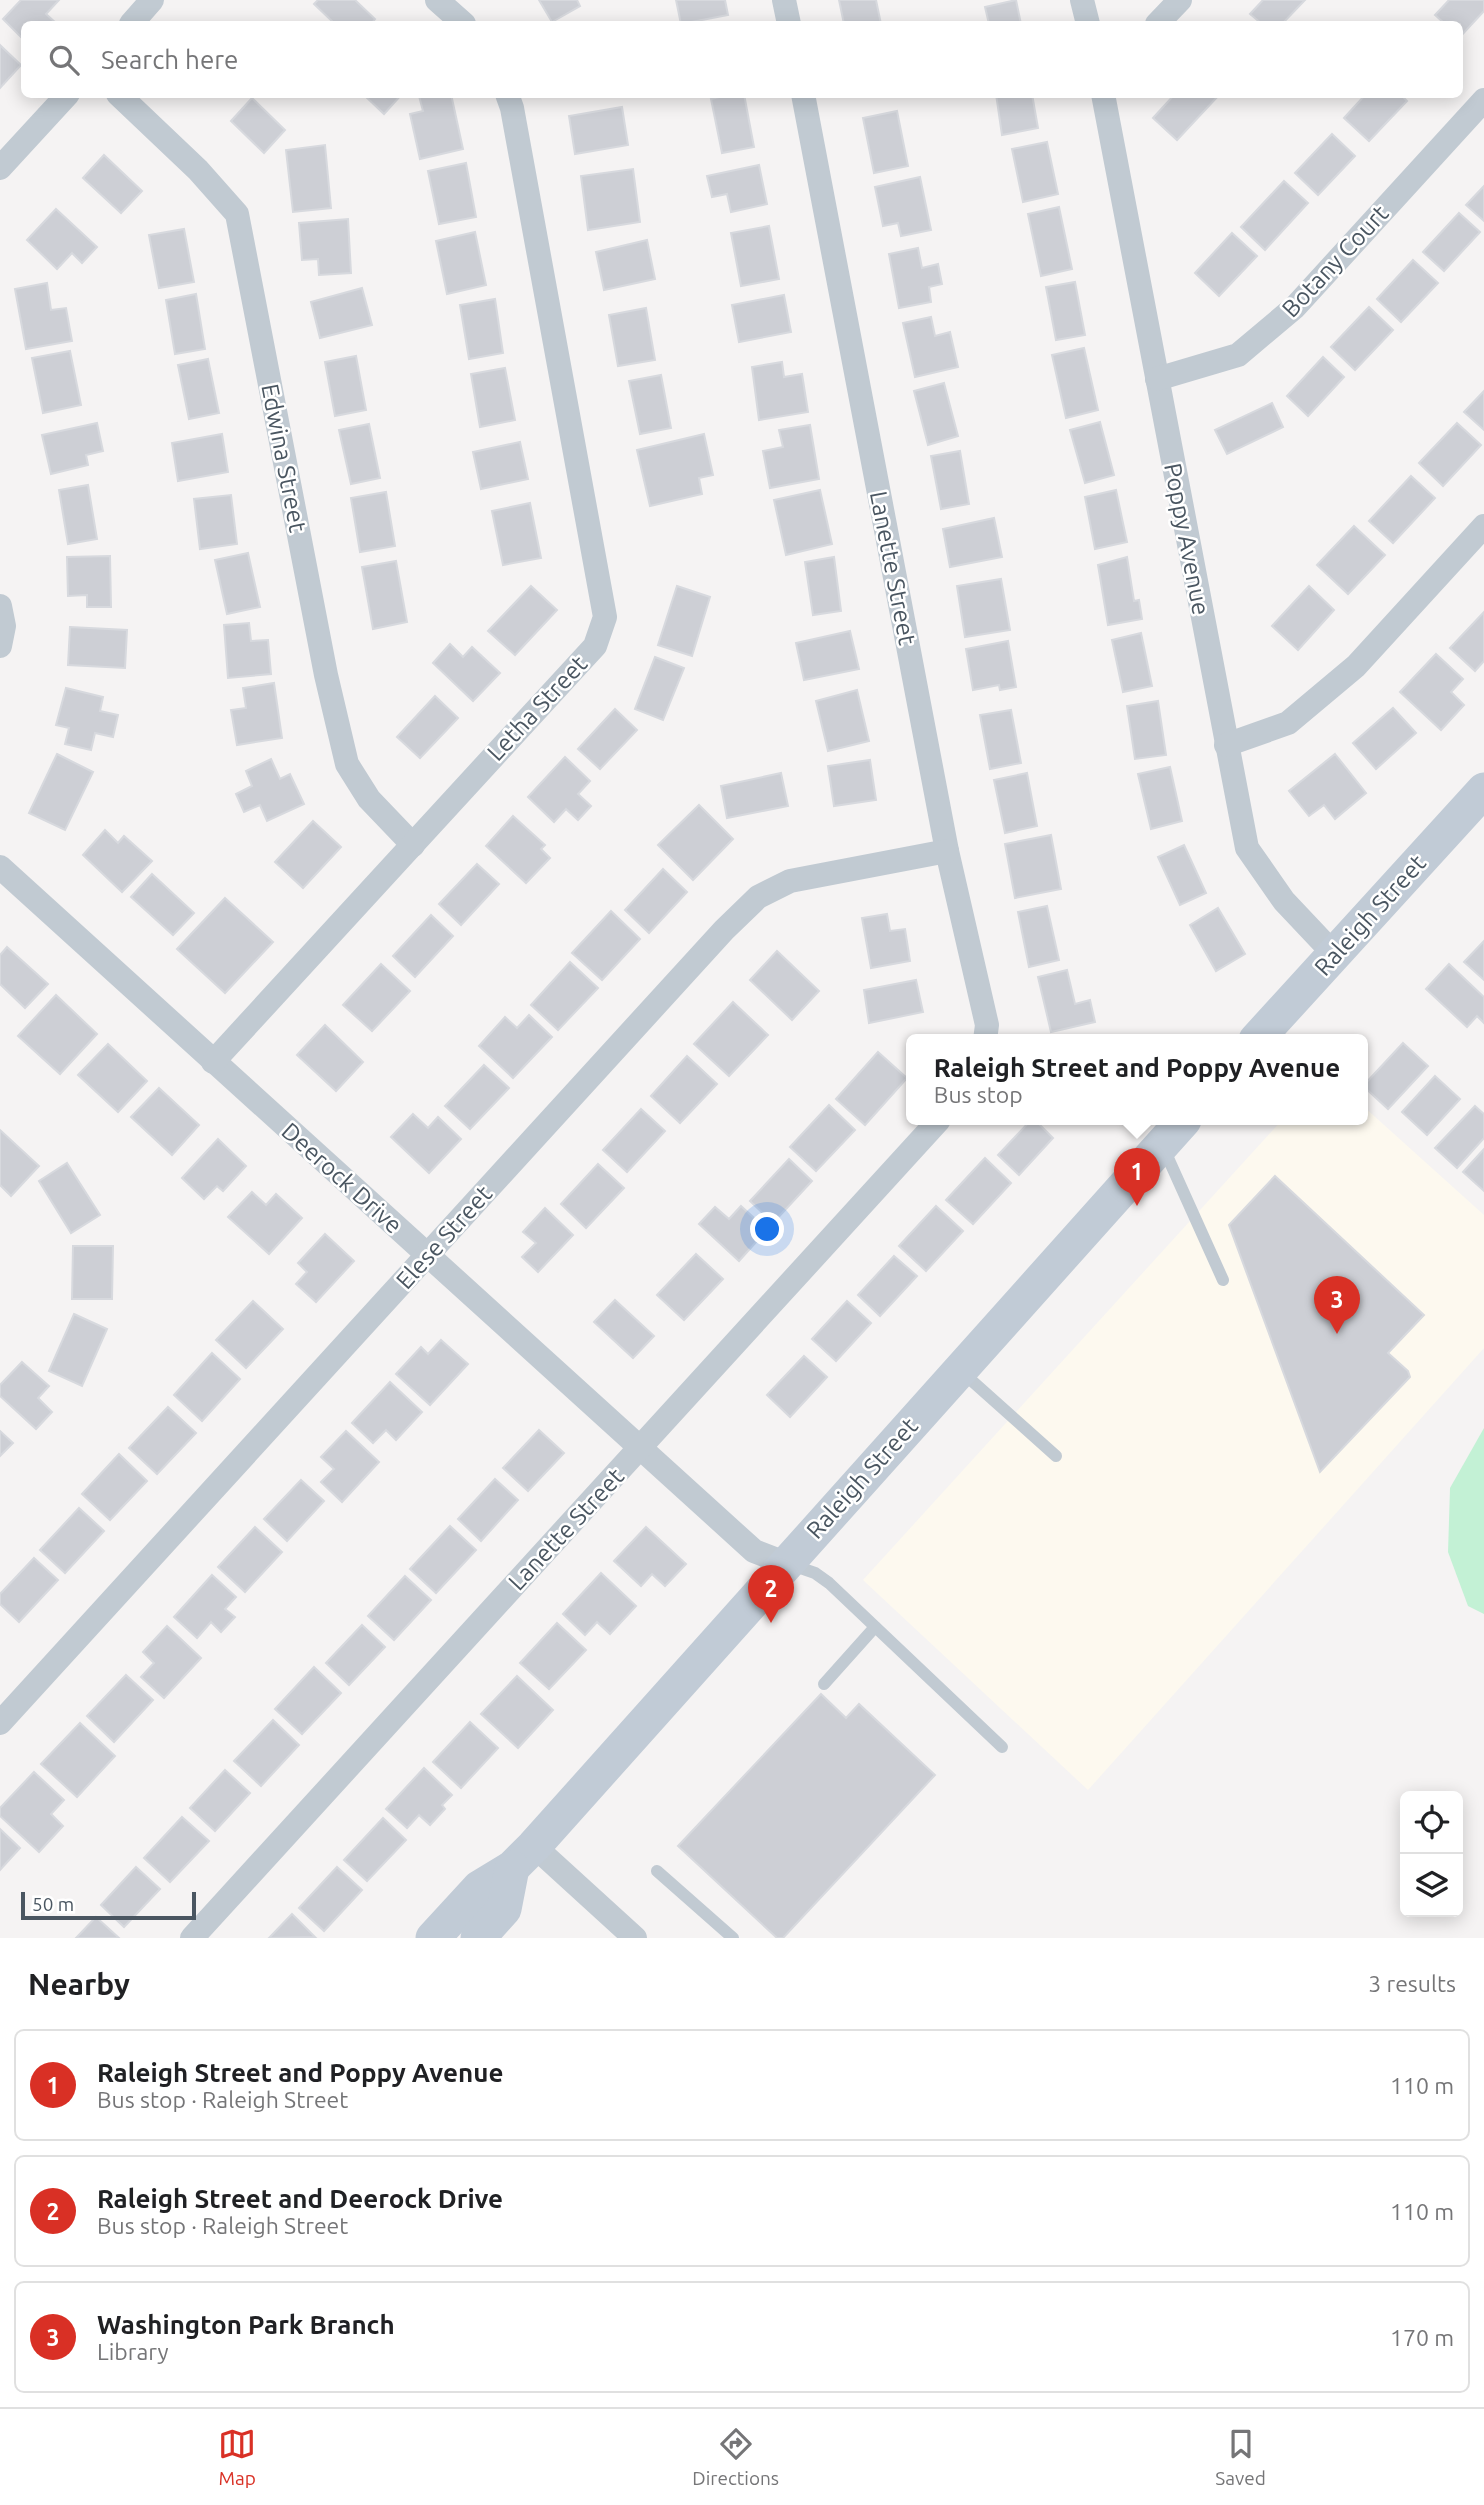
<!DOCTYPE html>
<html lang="en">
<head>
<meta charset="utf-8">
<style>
  :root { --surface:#fff; --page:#f6f6f6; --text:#202124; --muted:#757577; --line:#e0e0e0; --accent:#d93025 }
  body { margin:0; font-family:Ubuntu,sans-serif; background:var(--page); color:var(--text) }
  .controls { position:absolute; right:21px; bottom:21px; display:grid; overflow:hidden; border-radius:10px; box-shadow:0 4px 18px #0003 }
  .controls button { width:63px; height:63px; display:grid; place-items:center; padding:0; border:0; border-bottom:2px solid var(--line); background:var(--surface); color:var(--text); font:35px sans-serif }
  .scale { position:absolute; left:21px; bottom:18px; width:175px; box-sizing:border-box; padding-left:7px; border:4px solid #4a5661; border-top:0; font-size:19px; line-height:24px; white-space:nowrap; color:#4a5661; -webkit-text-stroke:5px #fff; paint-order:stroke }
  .you { position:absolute; left:768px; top:1230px; width:24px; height:24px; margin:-18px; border:5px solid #fff; border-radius:50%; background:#1a73e8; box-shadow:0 0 0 10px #1a73e833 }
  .badge { display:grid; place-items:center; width:46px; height:46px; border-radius:50%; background:var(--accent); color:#fff; font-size:23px; font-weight:700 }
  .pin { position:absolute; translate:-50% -58px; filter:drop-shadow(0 2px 4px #0008) }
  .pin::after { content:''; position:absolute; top:37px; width:24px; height:21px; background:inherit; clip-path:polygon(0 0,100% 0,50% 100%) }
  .popup { position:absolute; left:906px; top:1034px; width:462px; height:91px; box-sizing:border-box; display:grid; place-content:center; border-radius:10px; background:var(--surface); filter:drop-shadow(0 2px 5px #0005); font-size:23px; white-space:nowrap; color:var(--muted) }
  .popup b { font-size:26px; color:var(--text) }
  .popup::after { content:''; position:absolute; left:50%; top:100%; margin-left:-14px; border:14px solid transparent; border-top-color:var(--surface) }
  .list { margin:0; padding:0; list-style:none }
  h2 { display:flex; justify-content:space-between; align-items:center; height:91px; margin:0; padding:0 28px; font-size:30px }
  h2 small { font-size:23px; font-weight:400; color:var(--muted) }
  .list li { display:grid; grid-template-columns:46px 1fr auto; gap:21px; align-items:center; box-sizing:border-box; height:112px; margin:0 14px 14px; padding:0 14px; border:2px solid var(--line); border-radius:10px }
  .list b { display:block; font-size:26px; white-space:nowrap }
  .list p { margin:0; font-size:23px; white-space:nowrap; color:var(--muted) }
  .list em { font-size:23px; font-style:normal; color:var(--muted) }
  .icon { flex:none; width:38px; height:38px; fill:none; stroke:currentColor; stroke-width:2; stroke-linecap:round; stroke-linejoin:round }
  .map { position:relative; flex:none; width:1484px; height:1938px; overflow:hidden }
  .search { position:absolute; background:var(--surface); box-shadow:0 4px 18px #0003; left:21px; right:21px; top:21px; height:77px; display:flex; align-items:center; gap:18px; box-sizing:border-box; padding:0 24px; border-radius:10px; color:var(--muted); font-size:26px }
  .sheet { height:469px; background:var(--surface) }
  nav { display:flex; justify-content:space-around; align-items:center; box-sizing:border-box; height:98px; border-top:2px solid var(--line); background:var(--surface); font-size:19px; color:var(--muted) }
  nav a { display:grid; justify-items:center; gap:4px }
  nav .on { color:var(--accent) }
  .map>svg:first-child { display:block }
  .commercial { fill:#fdf9ef }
  .green { fill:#c3f1d5 }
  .building { fill:#cdcfd5; stroke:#d7d9de; stroke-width:2 }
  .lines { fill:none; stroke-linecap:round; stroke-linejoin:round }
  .lane { stroke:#c1cad2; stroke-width:12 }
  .street { stroke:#c1cad2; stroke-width:24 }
  .secondary { stroke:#c1cbd6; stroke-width:35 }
  .labels { text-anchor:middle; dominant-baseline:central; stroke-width:5; stroke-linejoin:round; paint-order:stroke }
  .street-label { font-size:24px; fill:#4a5661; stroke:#fff }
</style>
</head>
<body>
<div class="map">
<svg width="1484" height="1938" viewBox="0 0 1484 1938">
  <rect width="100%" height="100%" fill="#f5f3f3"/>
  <!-- commercial -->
  <polygon class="commercial" points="1363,1106 1484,1215 1484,1348 1088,1790 863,1580 1282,1120 1363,1120"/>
  <!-- green -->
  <polygon class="green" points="1484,1428 1484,1614 1468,1606 1448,1552 1450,1488"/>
  <!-- building -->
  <g class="building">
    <polygon points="21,0 59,0 46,14 57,24 24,24 24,40 3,19"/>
    <polygon points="318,0 355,0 375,19 371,24 335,24 314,4"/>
    <polygon points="539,0 577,0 580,6 552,22"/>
    <polygon points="676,0 725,0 728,15 681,24"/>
    <polygon points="839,0 876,0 881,24 844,24"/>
    <polygon points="1016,0 1021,24 989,24 985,7"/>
    <polygon points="1263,0 1305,0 1282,24 1262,24 1250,14"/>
    <polygon points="1449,0 1484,0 1484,11 1460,37 1460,24 1445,24 1435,15"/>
    <polygon points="0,45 21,65 0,88"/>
    <polygon points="363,94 402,94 384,114"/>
    <polygon points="425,94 451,94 463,149 420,159 410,114 423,111 419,96"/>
    <polygon points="732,94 744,94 754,147 722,153 711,99"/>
    <polygon points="996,94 1032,94 1038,128 1002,135"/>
    <polygon points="1175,94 1220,94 1177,140 1153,118"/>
    <polygon points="1366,94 1400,94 1407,101 1369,141 1344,118"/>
    <polygon points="252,98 285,130 264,153 231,121"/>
    <polygon points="622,107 628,145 575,154 569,116"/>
    <polygon points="897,111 908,166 874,173 863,118"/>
    <polygon points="1332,134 1355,156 1318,195 1295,173"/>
    <polygon points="1047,142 1058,194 1023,202 1012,149"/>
    <polygon points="325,145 331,208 293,212 286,150"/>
    <polygon points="104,155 142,191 121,213 83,178"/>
    <polygon points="466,163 476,217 439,224 428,171"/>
    <polygon points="759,165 767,204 731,212 727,194 712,197 707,176"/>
    <polygon points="633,169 640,222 588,230 581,176"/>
    <polygon points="920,177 931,230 901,236 898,223 883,226 875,187"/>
    <polygon points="1284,181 1308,203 1265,250 1241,227"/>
    <polygon points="1484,186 1484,221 1466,205"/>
    <polygon points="1059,207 1072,269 1041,276 1028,214"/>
    <polygon points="56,209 97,247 82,263 72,253 57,269 27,240"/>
    <polygon points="1459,213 1480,232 1444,271 1423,252"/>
    <polygon points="348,219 351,273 319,275 318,259 302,260 299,223"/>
    <polygon points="769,226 779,279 741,286 731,233"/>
    <polygon points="184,229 194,282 159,288 149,235"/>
    <polygon points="475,232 486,285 447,294 436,241"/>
    <polygon points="1232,233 1257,256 1219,296 1195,273"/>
    <polygon points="647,240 655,279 604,290 596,252"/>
    <polygon points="918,248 922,268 938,264 942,284 929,287 931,302 899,308 889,254"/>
    <polygon points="1413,260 1438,283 1401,322 1377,299"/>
    <polygon points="1075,282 1085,335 1056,340 1046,287"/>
    <polygon points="47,283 51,310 66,308 72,341 26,349 15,289"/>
    <polygon points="362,288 372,325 320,338 311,302"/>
    <polygon points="196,294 205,349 175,354 166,300"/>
    <polygon points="784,295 791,332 739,342 732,305"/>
    <polygon points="495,299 503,353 469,359 460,305"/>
    <polygon points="1369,307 1393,330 1355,370 1331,347"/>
    <polygon points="646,308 655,360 618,366 609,315"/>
    <polygon points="931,317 935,336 950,332 958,367 915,377 903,323"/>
    <polygon points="1084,348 1098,410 1066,418 1052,355"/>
    <polygon points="70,351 81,405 43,413 32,358"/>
    <polygon points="356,356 366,410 335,416 325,362"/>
    <polygon points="1323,357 1344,377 1308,416 1287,396"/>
    <polygon points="208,359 219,413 189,419 178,365"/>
    <polygon points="782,362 784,377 802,374 808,412 759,420 752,367"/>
    <polygon points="505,368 515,420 480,427 471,374"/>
    <polygon points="661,375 671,428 640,434 629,381"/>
    <polygon points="944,383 958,436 928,445 914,391"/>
    <polygon points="1484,391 1484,430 1464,412"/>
    <polygon points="1272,403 1283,427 1227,454 1215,430"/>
    <polygon points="1100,422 1114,475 1085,483 1070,430"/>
    <polygon points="97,423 103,451 86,455 88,465 51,474 42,435"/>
    <polygon points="1457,423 1481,445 1443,486 1419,463"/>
    <polygon points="369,424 380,478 351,484 339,430"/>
    <polygon points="810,425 819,479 770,488 763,451 783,447 779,430"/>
    <polygon points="222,434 228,472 178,481 172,443"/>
    <polygon points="704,434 713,475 699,478 702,494 650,506 637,450"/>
    <polygon points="520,442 528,479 481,489 473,452"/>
    <polygon points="960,451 969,504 941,509 931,456"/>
    <polygon points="1411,476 1435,498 1393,543 1369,521"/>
    <polygon points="88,485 97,539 68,544 59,490"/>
    <polygon points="820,490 832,544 786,555 774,500"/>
    <polygon points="1116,490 1127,542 1095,549 1085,497"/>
    <polygon points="386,492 395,546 360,552 351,498"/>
    <polygon points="231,495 237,544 200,549 194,499"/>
    <polygon points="530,503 541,558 503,565 492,511"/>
    <polygon points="994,518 1002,557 950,567 943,529"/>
    <polygon points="1354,526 1385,555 1348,594 1317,565"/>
    <polygon points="248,553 260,607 227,614 215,560"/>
    <polygon points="110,556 111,607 87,607 87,595 68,596 67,557"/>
    <polygon points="834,557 841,611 813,615 805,562"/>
    <polygon points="1127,557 1134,601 1139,600 1142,619 1108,625 1098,565"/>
    <polygon points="396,561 407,622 373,629 362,567"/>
    <polygon points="1001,579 1010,630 965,637 957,586"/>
    <polygon points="531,586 557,610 515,655 488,631"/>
    <polygon points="677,586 710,597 692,656 658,645"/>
    <polygon points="1309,586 1334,610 1298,650 1272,626"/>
    <polygon points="1484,612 1484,661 1475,671 1450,648"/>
    <polygon points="249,623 251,641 268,640 271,674 228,678 224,625"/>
    <polygon points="70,627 127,630 125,668 68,665"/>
    <polygon points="850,631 859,669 804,680 796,643"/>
    <polygon points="1141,633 1152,686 1123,692 1112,640"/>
    <polygon points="1008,641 1016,687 1000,690 999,685 973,690 966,649"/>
    <polygon points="450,644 463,657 472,647 500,673 473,701 433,663"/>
    <polygon points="1436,654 1463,679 1451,692 1464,705 1441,730 1400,692"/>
    <polygon points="655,657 684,668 663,720 635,709"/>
    <polygon points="274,683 282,738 237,745 231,710 246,708 243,688"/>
    <polygon points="66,688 103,697 100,711 118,715 113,737 95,733 91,750 65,744 69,728 56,725"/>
    <polygon points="857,690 869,741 828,751 816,701"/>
    <polygon points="435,696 458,718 420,758 397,737"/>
    <polygon points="1158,701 1166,755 1135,759 1127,706"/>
    <polygon points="1393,708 1416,733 1376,769 1353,743"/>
    <polygon points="615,709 637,730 600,769 578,749"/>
    <polygon points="1011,710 1021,763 990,769 980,715"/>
    <polygon points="57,754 93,772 65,830 29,813"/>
    <polygon points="1335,754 1366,793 1335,819 1324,805 1309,816 1289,791"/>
    <polygon points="565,757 590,781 578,794 591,806 578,820 566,809 554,822 528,797"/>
    <polygon points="271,759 280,779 290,774 304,804 267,821 260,805 244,812 236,794 252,786 246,771"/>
    <polygon points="870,760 876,800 834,806 828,766"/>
    <polygon points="1170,767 1182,821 1151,829 1138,774"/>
    <polygon points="781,773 788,806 727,818 721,786"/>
    <polygon points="1027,773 1037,826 1005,833 994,780"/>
    <polygon points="699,805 733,839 693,880 658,845"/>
    <polygon points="513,816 545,845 541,849 550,858 526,883 486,846"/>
    <polygon points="313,821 341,847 303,888 275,862"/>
    <polygon points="105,830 118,843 124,836 152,861 122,892 83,855"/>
    <polygon points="1051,835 1061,889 1015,898 1005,844"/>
    <polygon points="1184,845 1206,893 1180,905 1158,857"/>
    <polygon points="477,864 499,884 461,925 439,904"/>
    <polygon points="663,869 687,892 649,933 625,910"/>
    <polygon points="152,874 194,913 173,935 131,897"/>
    <polygon points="225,898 273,942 225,993 177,949"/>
    <polygon points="1047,906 1059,960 1029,967 1018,912"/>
    <polygon points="1218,908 1245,954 1216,971 1190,925"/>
    <polygon points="611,911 640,939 602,980 572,953"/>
    <polygon points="887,914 890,931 905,929 910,961 871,968 862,918"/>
    <polygon points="431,915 453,936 415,977 393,956"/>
    <polygon points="1484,941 1484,980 1464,962"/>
    <polygon points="7,947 48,984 25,1008 0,984 0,955"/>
    <polygon points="777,951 819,991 792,1020 750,980"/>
    <polygon points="570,962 598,988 558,1030 531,1005"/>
    <polygon points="381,964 410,991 372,1031 343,1005"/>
    <polygon points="1449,964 1484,997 1484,1023 1477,1016 1467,1027 1426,989"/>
    <polygon points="1067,970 1075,1004 1090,1000 1095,1022 1051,1032 1038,977"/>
    <polygon points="916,980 923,1012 869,1023 864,990"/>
    <polygon points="56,995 97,1034 60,1074 18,1036"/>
    <polygon points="733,1002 768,1035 729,1076 694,1044"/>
    <polygon points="529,1015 552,1037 513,1078 479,1046 505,1017 517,1028"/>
    <polygon points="325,1025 363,1062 336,1091 297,1055"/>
    <polygon points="1403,1043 1428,1066 1388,1109 1363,1086"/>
    <polygon points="108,1044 147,1081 118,1112 78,1075"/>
    <polygon points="878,1052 907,1078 865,1125 836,1099"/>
    <polygon points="687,1056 717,1084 680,1123 651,1096"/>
    <polygon points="484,1065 509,1088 470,1129 445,1106"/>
    <polygon points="1435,1076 1460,1099 1427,1135 1402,1112"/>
    <polygon points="159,1088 199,1125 172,1155 131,1117"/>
    <polygon points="829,1105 855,1130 816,1171 790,1147"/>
    <polygon points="1475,1106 1484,1114 1484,1138 1457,1168 1435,1148"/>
    <polygon points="641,1109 665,1131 627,1172 603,1150"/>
    <polygon points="413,1114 428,1128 438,1117 461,1139 429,1173 391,1137"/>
    <polygon points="1031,1120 1035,1120 1053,1138 1019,1175 998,1155"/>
    <polygon points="0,1130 39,1166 11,1196 0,1185"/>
    <polygon points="218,1139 246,1166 223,1191 217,1186 204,1199 182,1178"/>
    <polygon points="1484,1149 1484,1191 1463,1172"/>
    <polygon points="985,1158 1011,1183 973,1224 946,1200"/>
    <polygon points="789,1159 812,1181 773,1223 750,1201"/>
    <polygon points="67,1163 100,1215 71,1233 39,1181"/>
    <polygon points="598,1164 624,1188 586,1228 561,1204"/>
    <polygon points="1275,1176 1424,1315 1388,1353 1408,1371 1410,1377 1320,1472 1229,1225"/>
    <polygon points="252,1192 266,1205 276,1194 302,1218 269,1254 228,1217"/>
    <polygon points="741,1206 767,1230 739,1261 699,1224 715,1207 729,1219"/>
    <polygon points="936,1206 963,1231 926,1271 899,1246"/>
    <polygon points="545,1208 573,1235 538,1272 522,1257 536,1243 523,1232"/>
    <polygon points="325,1234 354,1261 316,1302 296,1284 307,1272 298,1263"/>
    <polygon points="73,1246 113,1246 112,1299 72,1299"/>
    <polygon points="696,1254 723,1279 684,1320 657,1295"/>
    <polygon points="894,1256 917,1276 880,1316 858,1295"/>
    <polygon points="615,1300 654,1336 633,1358 594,1322"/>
    <polygon points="253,1301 283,1329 246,1368 216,1340"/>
    <polygon points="847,1301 871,1323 836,1361 812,1339"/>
    <polygon points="74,1314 107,1329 82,1386 49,1371"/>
    <polygon points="441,1340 468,1364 430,1405 396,1374 421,1347 428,1354"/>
    <polygon points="212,1353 240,1379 202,1421 174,1395"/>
    <polygon points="804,1356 827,1377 790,1417 767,1395"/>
    <polygon points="22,1362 49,1386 38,1398 52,1412 36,1429 0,1396 0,1385"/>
    <polygon points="390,1382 422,1412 396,1440 386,1430 373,1443 352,1423"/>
    <polygon points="168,1407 196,1433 157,1474 129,1448"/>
    <polygon points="539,1430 564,1453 528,1491 503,1468"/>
    <polygon points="0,1431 13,1443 0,1456"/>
    <polygon points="346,1431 379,1462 342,1502 321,1482 334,1469 321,1457"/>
    <polygon points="119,1454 147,1481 110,1520 82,1494"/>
    <polygon points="495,1479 518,1500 481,1541 458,1519"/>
    <polygon points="301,1480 324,1501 287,1541 264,1519"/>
    <polygon points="79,1508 104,1531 65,1573 40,1550"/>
    <polygon points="450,1526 476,1550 436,1593 410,1569"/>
    <polygon points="255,1527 282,1552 245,1592 218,1567"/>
    <polygon points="646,1527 686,1564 665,1586 652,1574 641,1586 614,1561"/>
    <polygon points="34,1558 58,1580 19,1622 0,1604 0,1594"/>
    <polygon points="601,1573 636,1606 610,1634 597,1622 585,1635 563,1614"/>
    <polygon points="212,1575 236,1597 225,1609 235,1617 221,1632 211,1622 197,1638 174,1617"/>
    <polygon points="405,1576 431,1600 394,1640 368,1616"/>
    <polygon points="557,1623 586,1650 549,1689 520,1663"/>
    <polygon points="362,1625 385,1647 349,1685 326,1663"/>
    <polygon points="167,1626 201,1658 164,1698 141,1677 154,1663 143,1652"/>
    <polygon points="314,1667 341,1693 302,1734 275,1709"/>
    <polygon points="126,1675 153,1700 114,1742 87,1716"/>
    <polygon points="517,1676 553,1710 518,1748 481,1714"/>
    <polygon points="821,1694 846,1718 859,1704 935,1775 783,1938 777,1938 678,1846"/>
    <polygon points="273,1720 299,1745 261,1786 234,1761"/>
    <polygon points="470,1722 498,1748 461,1788 433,1762"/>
    <polygon points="80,1723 115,1756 77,1797 41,1764"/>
    <polygon points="424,1768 452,1795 442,1805 445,1809 430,1825 419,1815 407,1828 386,1809"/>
    <polygon points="225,1770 250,1793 215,1831 190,1808"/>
    <polygon points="34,1772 64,1800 51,1814 63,1826 39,1852 0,1816 0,1808"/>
    <polygon points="182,1817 209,1841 170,1882 144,1858"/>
    <polygon points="383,1818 406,1840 367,1881 344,1860"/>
    <polygon points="0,1829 20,1848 0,1870"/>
    <polygon points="136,1867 160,1889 124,1927 101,1905"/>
    <polygon points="337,1867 362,1890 324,1931 299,1908"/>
    <polygon points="292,1914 315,1937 269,1938"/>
    <polygon points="96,1917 119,1938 76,1938"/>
  </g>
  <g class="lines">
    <!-- lane -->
    <g class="lane">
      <polyline points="1164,1149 1223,1280"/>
      <polyline points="962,1372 1056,1456"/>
      <polyline points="789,1564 815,1573 829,1583 1002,1747"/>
      <polyline points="824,1684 875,1627"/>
      <polyline points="657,1871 733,1938"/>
    </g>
    <!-- street -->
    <g class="street">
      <polyline points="437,0 464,24"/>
      <polyline points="784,0 789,24"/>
      <polyline points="1082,0 1088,24"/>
      <polyline points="131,24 152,0"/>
      <polyline points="1157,24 1180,0"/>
      <polyline points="118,94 198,170 237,214 326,675 347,764 369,799 413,845"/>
      <polyline points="803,94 947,851 987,1025 985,1040"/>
      <polyline points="1103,94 1247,848 1284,901 1334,954"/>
      <polyline points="0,168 68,94"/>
      <polyline points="1157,379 1238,355 1295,307 1484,100"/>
      <polyline points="0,606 4,626 0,646"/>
      <polyline points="1226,745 1288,723 1356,666 1484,526"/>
      <polyline points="0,867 754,1551 785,1563"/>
      <polyline points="213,1062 595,646 605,617 512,108 507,94"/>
      <polyline points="0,1723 724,930 758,897 790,881 947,851"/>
      <polyline points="534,1846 635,1938"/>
      <polyline points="192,1938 939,1120"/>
    </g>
    <!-- secondary -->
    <g class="secondary">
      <polyline points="1256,1040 1484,790"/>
      <polyline points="433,1938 479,1888 512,1868 534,1846 1184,1120"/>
      <polyline points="478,1938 504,1909 512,1868"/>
    </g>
  </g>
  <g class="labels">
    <!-- street labels -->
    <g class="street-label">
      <text transform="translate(1335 261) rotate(-47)">Botany Court</text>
      <text transform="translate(284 458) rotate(79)">Edwina Street</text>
      <text transform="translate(1187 539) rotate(79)">Poppy Avenue</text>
      <text transform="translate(893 568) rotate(79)">Lanette Street</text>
      <text transform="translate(537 708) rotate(-47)">Letha Street</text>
      <text transform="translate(1370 915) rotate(-48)">Raleigh Street</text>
      <text transform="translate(342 1178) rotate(42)">Deerock Drive</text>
      <text transform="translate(444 1237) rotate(-48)">Elese Street</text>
      <text transform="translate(862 1478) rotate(-48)">Raleigh Street</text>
      <text transform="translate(566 1529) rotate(-47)">Lanette Street</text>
    </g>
  </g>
</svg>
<div class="controls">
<button><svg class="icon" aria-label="locate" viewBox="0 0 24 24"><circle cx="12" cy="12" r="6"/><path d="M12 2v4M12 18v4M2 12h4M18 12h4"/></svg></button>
<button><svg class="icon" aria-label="layers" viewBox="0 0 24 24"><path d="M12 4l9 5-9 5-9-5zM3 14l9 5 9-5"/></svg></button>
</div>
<div class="scale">50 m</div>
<div class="you"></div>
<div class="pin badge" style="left:1137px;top:1206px">1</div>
<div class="popup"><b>Raleigh Street and Poppy Avenue</b>Bus stop</div>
<div class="pin badge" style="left:771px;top:1623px">2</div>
<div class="pin badge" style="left:1337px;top:1334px">3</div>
<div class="search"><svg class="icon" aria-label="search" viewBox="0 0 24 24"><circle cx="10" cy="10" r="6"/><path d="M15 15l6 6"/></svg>Search here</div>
</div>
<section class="sheet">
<h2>Nearby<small>3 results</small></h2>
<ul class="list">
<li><span class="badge">1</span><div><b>Raleigh Street and Poppy Avenue</b><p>Bus stop · Raleigh Street</p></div><em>110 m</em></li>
<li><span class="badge">2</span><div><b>Raleigh Street and Deerock Drive</b><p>Bus stop · Raleigh Street</p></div><em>110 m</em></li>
<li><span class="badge">3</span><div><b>Washington Park Branch</b><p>Library</p></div><em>170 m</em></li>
</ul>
</section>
<nav>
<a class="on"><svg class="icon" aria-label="map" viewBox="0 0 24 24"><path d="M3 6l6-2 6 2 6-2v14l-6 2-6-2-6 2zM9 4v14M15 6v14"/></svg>Map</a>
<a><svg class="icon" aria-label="directions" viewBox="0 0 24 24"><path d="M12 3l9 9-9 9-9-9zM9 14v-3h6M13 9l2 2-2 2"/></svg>Directions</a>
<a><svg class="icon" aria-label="saved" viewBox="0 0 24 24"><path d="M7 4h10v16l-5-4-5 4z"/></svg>Saved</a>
</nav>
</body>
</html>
